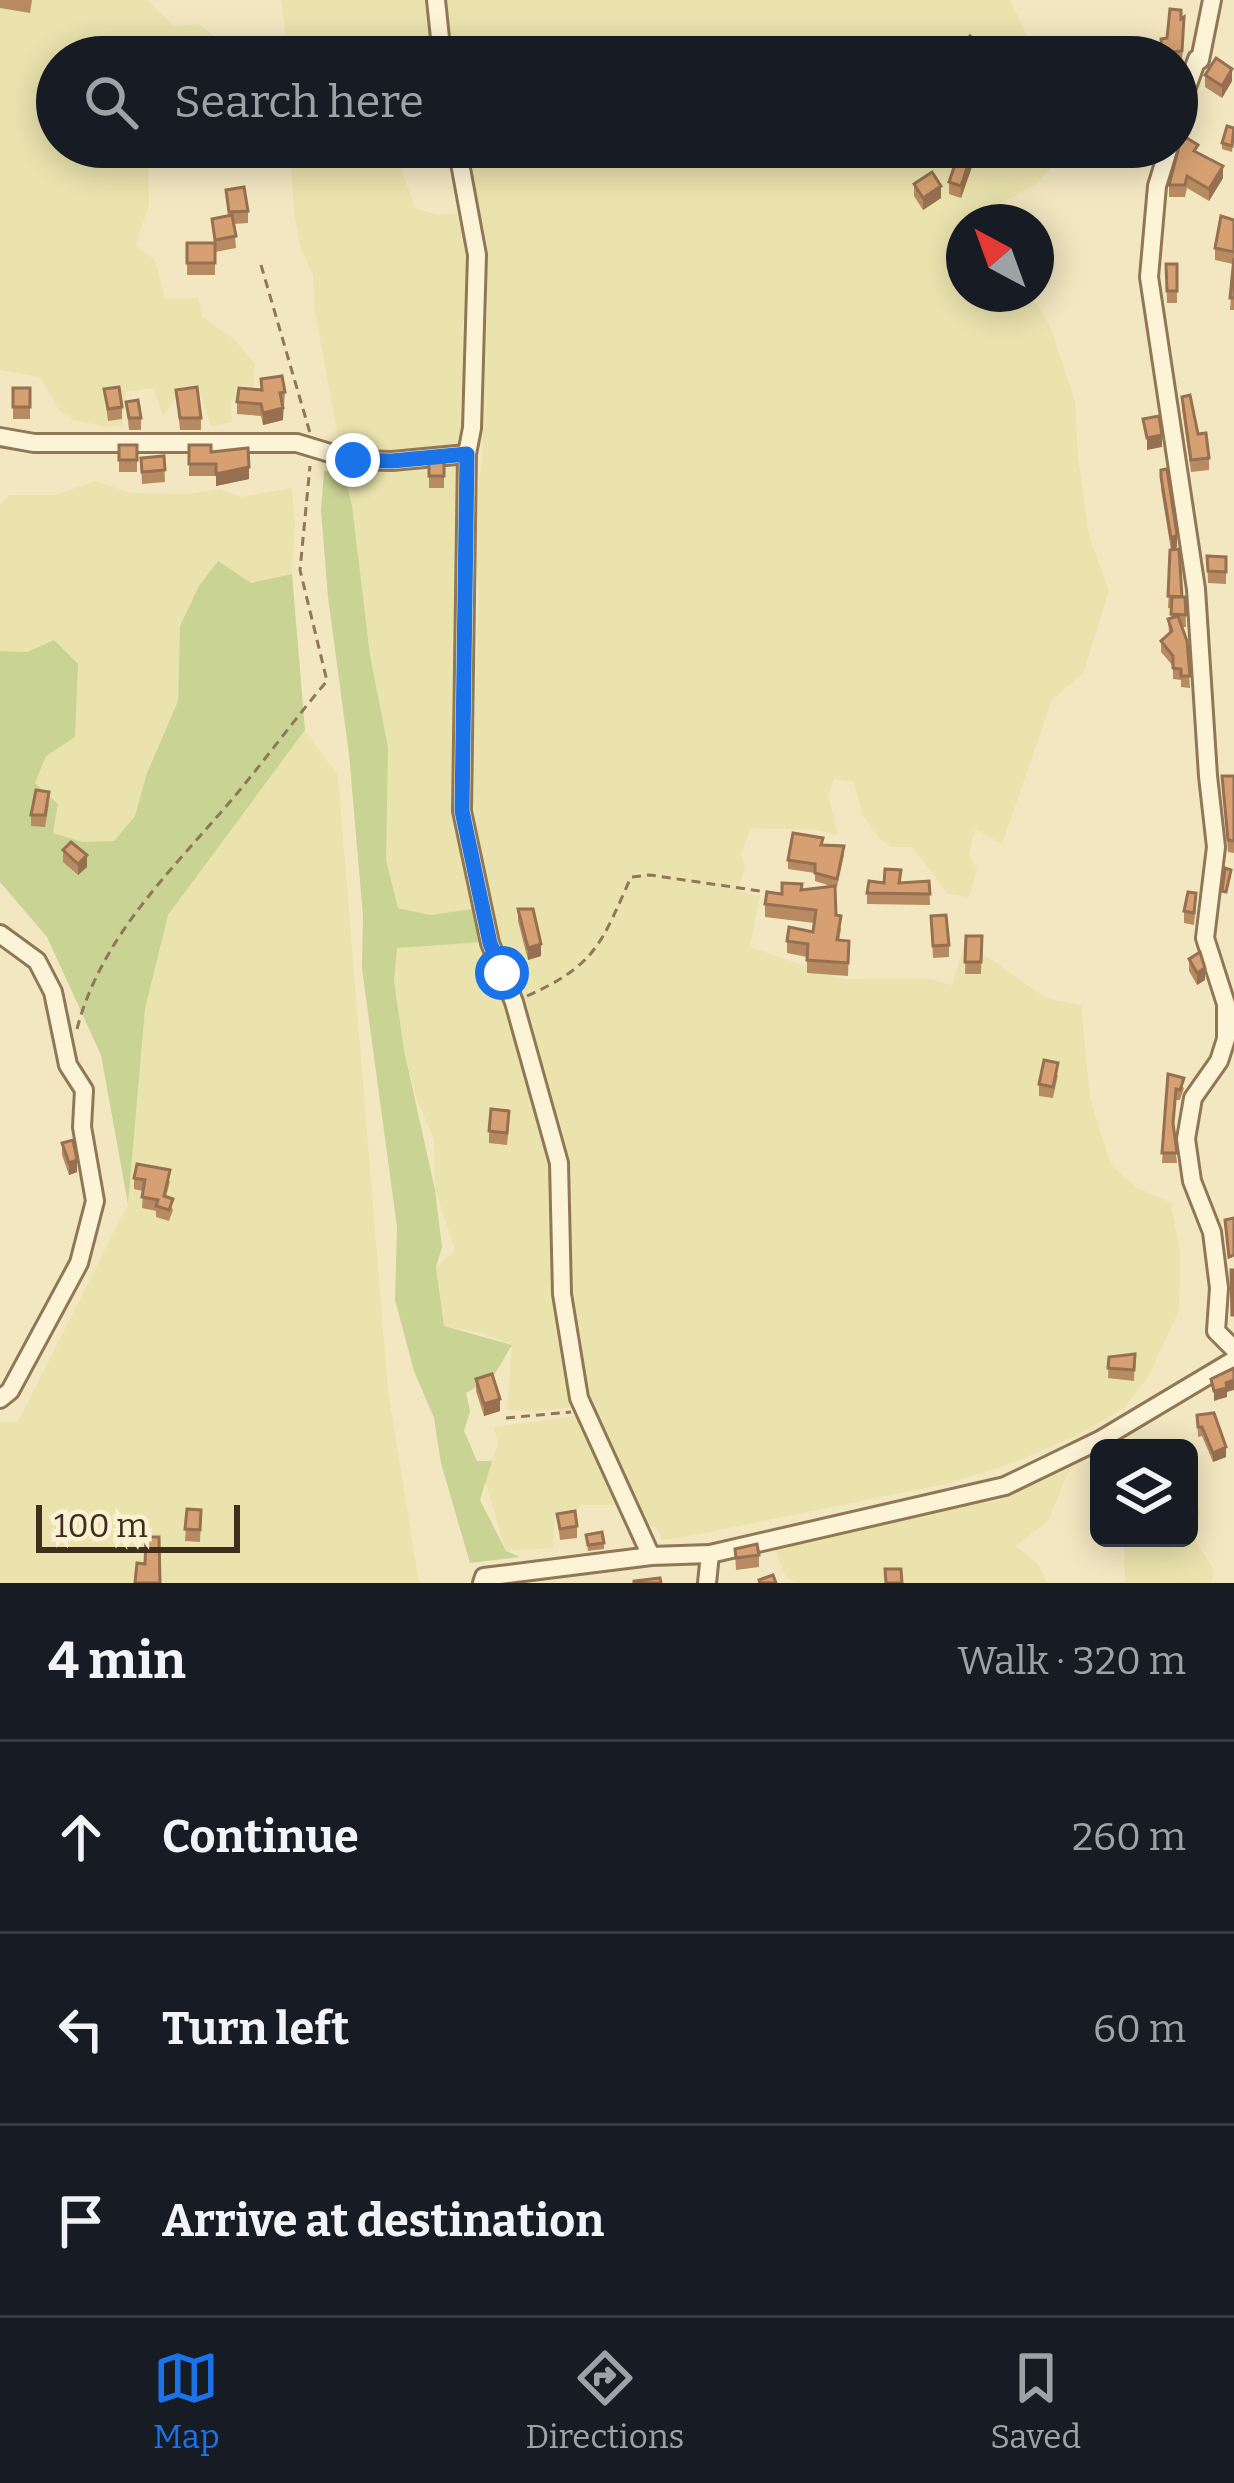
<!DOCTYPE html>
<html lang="en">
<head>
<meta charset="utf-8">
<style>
  :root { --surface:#171b24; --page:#20242c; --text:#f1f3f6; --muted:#9ea1a6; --line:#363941; --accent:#1a73e8 }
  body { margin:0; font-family:Bitter,serif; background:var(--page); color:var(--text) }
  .controls { position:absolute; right:36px; bottom:36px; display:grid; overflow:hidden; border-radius:18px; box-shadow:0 6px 30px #0003 }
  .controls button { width:108px; height:108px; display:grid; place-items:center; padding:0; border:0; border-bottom:3px solid var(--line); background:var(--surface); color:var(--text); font:60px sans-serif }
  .compass { position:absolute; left:946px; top:204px; width:108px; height:108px; border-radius:50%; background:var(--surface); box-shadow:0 6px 30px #0003; rotate:319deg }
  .scale { position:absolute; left:36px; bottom:30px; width:204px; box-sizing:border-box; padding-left:12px; border:6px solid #3e2e1c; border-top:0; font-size:33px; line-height:42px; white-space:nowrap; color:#3e2e1c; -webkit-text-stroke:9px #faf0d2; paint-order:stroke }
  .stop { position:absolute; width:36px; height:36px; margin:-27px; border:9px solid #1a73e8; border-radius:50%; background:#fff }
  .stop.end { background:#1a73e8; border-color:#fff; box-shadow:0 3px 12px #0008 }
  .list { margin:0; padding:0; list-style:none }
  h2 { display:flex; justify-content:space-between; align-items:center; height:156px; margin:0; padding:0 48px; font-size:51px }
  h2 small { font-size:39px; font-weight:400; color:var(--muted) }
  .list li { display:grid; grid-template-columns:78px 1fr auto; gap:36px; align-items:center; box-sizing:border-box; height:192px; padding:0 48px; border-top:3px solid var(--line) }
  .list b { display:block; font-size:45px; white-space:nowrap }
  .list em { font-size:39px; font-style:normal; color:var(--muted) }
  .icon { flex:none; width:66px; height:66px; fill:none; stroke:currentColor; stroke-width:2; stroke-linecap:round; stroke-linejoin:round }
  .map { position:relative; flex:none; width:1234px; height:1583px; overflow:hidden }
  .search { position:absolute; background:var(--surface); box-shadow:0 6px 30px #0003; left:36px; right:36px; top:36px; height:132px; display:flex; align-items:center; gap:30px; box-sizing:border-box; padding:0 42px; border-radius:66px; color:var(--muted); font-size:45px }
  .sheet { height:732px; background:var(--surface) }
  nav { display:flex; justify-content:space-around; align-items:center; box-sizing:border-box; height:168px; border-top:3px solid var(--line); background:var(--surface); font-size:33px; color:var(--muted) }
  nav a { display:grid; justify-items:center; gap:6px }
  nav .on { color:var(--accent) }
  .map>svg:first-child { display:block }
  .farmland { fill:#eae3ae }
  .green { fill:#c9d394 }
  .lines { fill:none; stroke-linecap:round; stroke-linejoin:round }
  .street-casing { stroke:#907756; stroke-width:22 }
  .path { stroke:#907756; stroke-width:3; stroke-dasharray:9 6; stroke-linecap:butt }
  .street { stroke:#fdf3d6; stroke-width:16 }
  .wall { fill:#b88a62 }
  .shaded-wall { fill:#967050 }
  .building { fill:#d6a072; stroke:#967050; stroke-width:3 }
  .route { stroke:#1a73e8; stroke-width:15 }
</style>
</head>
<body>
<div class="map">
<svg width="1234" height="1583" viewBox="0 0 1234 1583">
  <rect width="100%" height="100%" fill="#f3e7c1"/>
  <!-- farmland -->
  <g class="farmland">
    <polygon points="0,0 147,0 174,26 198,24 219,40 224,57 57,57 57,147 240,147 235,152 189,150 148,159 149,205 135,245 155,260 165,298 198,298 202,317 235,340 255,364 253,397 231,402 232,422 211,426 200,394 179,394 163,416 153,388 127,392 122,425 107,427 74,420 61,412 40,377 0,370"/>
    <polygon points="281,0 429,0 435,57 288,57"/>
    <polygon points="447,0 1010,0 1037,57 452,57"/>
    <polygon points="290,147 402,147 396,155 415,208 438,215 460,213 470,295 462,326 465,413 462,451 394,454 340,448 314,306 313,275 300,247 294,212"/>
    <polygon points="466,147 1051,147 1061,158 1036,184 997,205 1001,222 964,222 964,294 1031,294 1050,326 1075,401 1078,457 1089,536 1109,590 1084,672 1052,700 1002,844 975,829 969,854 977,870 969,897 948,894 912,847 891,847 879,838 862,814 854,782 834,779 828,795 838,835 814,830 751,828 741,853 745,866 738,891 760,896 750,947 844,979 926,978 952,985 965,941 1046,998 1081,1005 1090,1098 1111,1165 1136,1187 1171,1203 1180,1252 1179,1311 1148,1377 1124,1408 1073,1437 1013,1463 950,1483 690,1536 663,1540 656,1527 645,1527 622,1469 590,1407 568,1286 571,1171 560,1125 495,940 472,794 479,591 473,530 483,448 480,378 488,307 485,260"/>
    <polygon points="463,463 459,698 479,908 430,915 398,908 386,860 388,747 370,655 352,505 342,468"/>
    <polygon points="95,481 131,493 188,494 220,489 240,497 292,488 295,525 292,574 251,583 180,626 178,701 147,773 135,816 114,841 83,842 53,833 58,804 35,783 46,756 54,640 27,652 0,651 0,505 9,495 55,495"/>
    <polygon points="305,730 338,776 388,1390 419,1583 0,1583 0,1422 18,1422 128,1204 145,1009 168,914"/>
    <polygon points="484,942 499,974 552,1152 574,1407 532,1412 507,1410 512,1345 482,1333 444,1327 436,1267 455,1250 435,1190 434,1139 417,1101 404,1050 394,981 396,948"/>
    <polygon points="576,1416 601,1465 614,1505 581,1505 574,1515 554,1519 553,1548 506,1551 484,1478 498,1444 494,1427"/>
    <polygon points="1070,1468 1048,1521 1016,1546 1038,1564 1047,1583 798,1583 786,1577 774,1547 812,1536 1000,1500"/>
    <polygon points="1189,1495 1200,1512 1196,1541 1214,1570 1211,1583 1125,1583 1124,1538 1189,1538"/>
  </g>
  <!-- green -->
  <g class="green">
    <polygon points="342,468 352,505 370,655 388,747 386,860 398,908 430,915 479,908 484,942 397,948 394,981 404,1050 435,1190 442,1247 436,1267 444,1326 512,1345 493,1377 466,1393 470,1411 464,1431 477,1461 492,1461 480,1500 506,1551 520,1557 470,1563 441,1463 434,1418 414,1371 395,1300 397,1227 362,968 363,916 349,754 328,597 321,510 324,471"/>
    <polygon points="218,561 251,583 292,574 305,730 168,915 145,1009 128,1204 101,1055 47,937 0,882 0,651 27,652 54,640 78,664 75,737 46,756 35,783 58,804 53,833 83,842 114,841 135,816 147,773 178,701 180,626 199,586"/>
  </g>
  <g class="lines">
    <defs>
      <g id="street">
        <polyline points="436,0 442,57"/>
        <polyline points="1177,115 1197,59 1200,60 1212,0"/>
        <polyline points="457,147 477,255 472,428 467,454 462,811 490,943 514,1002 559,1163 562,1294 579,1398 651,1556"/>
        <polyline points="1169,147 1157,186 1149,277 1196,589 1208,776 1216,847 1205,938 1226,1004 1226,1039 1219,1061 1193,1098 1186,1139 1192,1181 1212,1232 1219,1288 1216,1331 1234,1349"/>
        <polyline points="0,437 34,443 297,443 353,460 392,461 467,454"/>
        <polyline points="0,934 37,961 53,992 68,1065 84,1090 82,1127 95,1201 79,1263 10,1391 0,1399"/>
        <polyline points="482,1583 484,1577 651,1556 710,1554 1005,1486 1100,1440 1234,1360"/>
        <polyline points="707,1583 710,1554"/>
      </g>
    </defs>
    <!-- street casing -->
    <use href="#street" class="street-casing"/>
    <!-- path -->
    <g class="path">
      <polyline points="261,265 310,433"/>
      <path d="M527 996C596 965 601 944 631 877L650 875 767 892"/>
      <path d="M77 1029C101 937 170 872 229 803 263 763 293 721 327 681L300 570 310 466"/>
      <polyline points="506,1418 571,1412"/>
    </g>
    <!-- street -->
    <use href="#street" class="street"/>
  </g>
  <!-- wall -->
  <g class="wall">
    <polygon points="0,0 32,0 30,13 0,8"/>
    <polygon points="1184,17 1182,62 1177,63 1177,57 1161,57 1161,39 1167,38"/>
    <polygon points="1205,75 1232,81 1222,98 1205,87"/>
    <polygon points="1234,128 1232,152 1222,149 1222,143"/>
    <polygon points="383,147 405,147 405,157 383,156"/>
    <polygon points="416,147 435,153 435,165 416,165"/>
    <polygon points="961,147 1016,147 1007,164 975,151 975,158 961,198 949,194 949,182"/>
    <polygon points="1198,153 1223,178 1209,201 1187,188 1185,197 1169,197 1169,185"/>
    <polygon points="914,184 941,198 923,210 914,196"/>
    <polygon points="226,190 248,211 248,223 234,224 236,248 215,252 215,250 215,275 187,275 187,263 214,243 212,219 228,216"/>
    <polygon points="1234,220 1234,310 1230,310 1233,264 1215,260 1215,248"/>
    <polygon points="1166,264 1177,264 1177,303 1167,303"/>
    <polygon points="261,379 285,392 283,420 263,425 261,416 237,414 237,402 261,390"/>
    <rect x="13" y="388" width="17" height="31"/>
    <polygon points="104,389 122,407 122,419 108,421"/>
    <polygon points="176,390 201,418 201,430 180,430"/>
    <polygon points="1182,397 1209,458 1209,470 1191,472 1182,409"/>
    <polygon points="126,402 141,418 141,430 129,430"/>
    <rect x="119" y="445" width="18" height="27"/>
    <polygon points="189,445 211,452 249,479 216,486 216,476 189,476"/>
    <polygon points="164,456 165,482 142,484 141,458"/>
    <polygon points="444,457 444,488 429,488 429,458"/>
    <polygon points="1161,470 1177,547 1172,550 1182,597 1185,597 1186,627 1182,627 1187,641 1190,688 1181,687 1181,680 1173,679 1173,666 1161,652 1161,641 1169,633 1168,619 1171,618 1172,608 1168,608 1171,550 1161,489"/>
    <polygon points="1207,556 1226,557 1226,584 1208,583"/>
    <polygon points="1222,776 1234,776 1234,853 1228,852"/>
    <polygon points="49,804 45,827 31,826 31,815"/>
    <polygon points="823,845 844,855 837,887 835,887 836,915 841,929 839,941 849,941 848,976 807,973 807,957 787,953 787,941 813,932 814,923 765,917 765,904 782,894 834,887 815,881 815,873 788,869 788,860"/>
    <polygon points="63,850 87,867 78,875 63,862"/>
    <polygon points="929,881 930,905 867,904 867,893 884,883"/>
    <polygon points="1196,905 1194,925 1184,923 1184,911"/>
    <polygon points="518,909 541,956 528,960 518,921"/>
    <polygon points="931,916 949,945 949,957 933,958"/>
    <polygon points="966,936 982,936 981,974 965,974"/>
    <polygon points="1189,959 1205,980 1197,985 1189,971"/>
    <polygon points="1168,1074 1184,1088 1180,1100 1176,1100 1173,1128 1177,1163 1162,1163"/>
    <polygon points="1058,1075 1053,1098 1039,1096 1039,1084"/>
    <polygon points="509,1123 507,1145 489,1143 489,1131"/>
    <polygon points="62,1143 77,1172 69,1175 62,1155"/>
    <polygon points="134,1178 170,1181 166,1197 173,1210 169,1221 156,1217 156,1211 142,1208 143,1191 134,1189"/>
    <polygon points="1135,1354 1134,1381 1108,1378 1109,1357"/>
    <polygon points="476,1379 500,1411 484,1416 476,1391"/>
    <polygon points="1197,1415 1226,1457 1213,1462 1202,1436 1198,1437"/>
    <polygon points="187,1509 201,1510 200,1542 185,1541"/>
    <polygon points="557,1514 577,1526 577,1538 560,1540"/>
    <polygon points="586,1535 604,1543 604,1549 588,1551"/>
    <polygon points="735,1549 759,1555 759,1567 736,1570"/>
  </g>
  <!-- shaded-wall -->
  <g class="shaded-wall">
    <polygon points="1232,69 1232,81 1222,98 1222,86"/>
    <polygon points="975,147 975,158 961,198 961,186"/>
    <polygon points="1007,147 1016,147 1007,164"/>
    <polygon points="1223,166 1223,178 1209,201 1209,189"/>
    <polygon points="941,186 941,198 923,210 923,198"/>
    <polygon points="283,408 283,420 263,425 263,413"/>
    <polygon points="1162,435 1162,447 1147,450 1147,438"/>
    <polygon points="249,467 249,479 216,486 216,474"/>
    <polygon points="1177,535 1177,547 1171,550 1171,538"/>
    <polygon points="87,855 87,867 78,875 78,864"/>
    <polygon points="541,944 541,956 528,960 528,948"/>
    <polygon points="1205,968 1205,980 1197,985 1197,973"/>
    <polygon points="77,1160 77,1172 69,1175 69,1163"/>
    <polygon points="1234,1380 1234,1390 1227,1392 1227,1397 1214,1401 1214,1391"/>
    <polygon points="500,1399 500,1411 484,1416 484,1404"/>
    <polygon points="1226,1447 1226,1457 1213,1462 1213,1453"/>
  </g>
  <!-- building -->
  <g class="building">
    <polygon points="1170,9 1181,10 1181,19 1184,17 1182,51 1162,53 1161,39 1167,38"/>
    <polygon points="970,36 987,49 981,57 973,57 961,49"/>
    <polygon points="1216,58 1232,69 1222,86 1205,75"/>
    <polygon points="1227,126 1234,128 1232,146 1222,143"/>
    <polygon points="1182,135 1198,145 1194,151 1223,166 1209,189 1187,176 1185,185 1169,185"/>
    <rect x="416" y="147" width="19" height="6"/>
    <polygon points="961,147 974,147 961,186 949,182"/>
    <polygon points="932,172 941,186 923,198 914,184"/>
    <polygon points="244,187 248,211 229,212 226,190"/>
    <polygon points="232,215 236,236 215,240 212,219"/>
    <polygon points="1221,216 1234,220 1234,252 1215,248"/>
    <rect x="187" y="243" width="28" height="20"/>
    <polygon points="1234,258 1234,298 1230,298"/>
    <polygon points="1166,264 1177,264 1177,291 1167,291"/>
    <polygon points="282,376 285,392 280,393 283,408 263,413 261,404 237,402 239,388 262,390 261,379"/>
    <polygon points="119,387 122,407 108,409 104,389"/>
    <polygon points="197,387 201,418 180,418 176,390"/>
    <rect x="13" y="388" width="17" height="19"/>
    <polygon points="1190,395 1198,434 1206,433 1209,458 1191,460 1182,397"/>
    <polygon points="138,400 141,418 129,418 126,402"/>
    <polygon points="1159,416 1162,435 1147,438 1143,419"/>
    <rect x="119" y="445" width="18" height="15"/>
    <polygon points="189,445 211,445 211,452 248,448 249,467 216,474 216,464 189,464"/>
    <polygon points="164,456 165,470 142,472 141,458"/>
    <polygon points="444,457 444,476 429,476 429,458"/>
    <polygon points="1167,469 1177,535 1171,538 1161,477 1161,470"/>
    <polygon points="1179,549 1182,597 1168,596 1170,550"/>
    <polygon points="1207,556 1226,557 1226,572 1208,571"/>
    <polygon points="1172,597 1185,597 1186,615 1171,614"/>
    <polygon points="1178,616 1187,641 1190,676 1181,676 1181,669 1173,668 1173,656 1161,641 1172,631 1168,619"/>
    <polygon points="1222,776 1234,776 1234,841 1228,840"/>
    <polygon points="36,790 49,792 45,815 31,815"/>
    <polygon points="793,833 823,838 821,845 844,846 837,879 815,873 815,864 788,860"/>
    <polygon points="71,842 87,855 78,864 63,850"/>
    <polygon points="1225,868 1231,870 1226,892 1222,891"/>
    <polygon points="885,869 901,870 899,883 929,881 930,894 867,893 869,881 884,883"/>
    <polygon points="782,883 802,884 801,890 835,886 836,915 841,916 837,940 849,941 848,963 807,960 808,944 787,941 789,927 813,932 816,910 765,904 767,892 782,894"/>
    <polygon points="1188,892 1196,893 1194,913 1184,911"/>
    <polygon points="518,909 533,909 541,944 528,948"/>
    <polygon points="946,915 949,945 933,946 931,916"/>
    <polygon points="966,936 982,936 981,962 965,962"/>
    <polygon points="1200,952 1205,968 1197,973 1189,959"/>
    <polygon points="1044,1060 1058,1063 1053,1087 1039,1084"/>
    <polygon points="1168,1074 1184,1078 1180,1090 1176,1089 1173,1123 1177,1153 1162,1153"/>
    <polygon points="491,1109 509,1111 507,1133 489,1131"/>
    <polygon points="73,1140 77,1160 69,1163 62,1143"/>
    <polygon points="137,1164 170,1170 164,1196 173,1199 169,1210 156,1206 158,1200 142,1197 145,1180 134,1178"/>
    <polygon points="1234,1218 1234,1255 1229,1257 1225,1220"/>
    <polygon points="1231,1270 1234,1270 1234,1315 1232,1315"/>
    <polygon points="1135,1354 1134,1370 1108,1368 1109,1357"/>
    <polygon points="1234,1368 1234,1380 1226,1383 1227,1388 1214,1391 1211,1379"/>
    <polygon points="492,1374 500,1399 484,1404 476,1379"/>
    <polygon points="1214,1413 1226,1447 1213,1453 1202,1427 1198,1427 1197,1415"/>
    <polygon points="187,1509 201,1510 200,1530 185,1529"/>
    <polygon points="575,1511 577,1526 560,1529 557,1514"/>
    <polygon points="602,1532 604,1543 588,1545 586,1535"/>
    <polygon points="146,1537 159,1537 160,1583 135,1583 137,1563 145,1564"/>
    <polygon points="757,1544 759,1555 736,1558 735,1549"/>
    <polygon points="885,1569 901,1569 902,1583 886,1583"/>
    <polygon points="773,1575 776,1583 760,1583 759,1580"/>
    <polygon points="660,1578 661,1583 634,1583 634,1581"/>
  </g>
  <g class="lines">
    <!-- route -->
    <polyline class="route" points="353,460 392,461 467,454 462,811 490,943 502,973"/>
  </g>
</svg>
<div class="controls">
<button><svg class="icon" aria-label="layers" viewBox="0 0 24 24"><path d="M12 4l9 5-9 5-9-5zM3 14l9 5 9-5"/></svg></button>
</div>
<svg class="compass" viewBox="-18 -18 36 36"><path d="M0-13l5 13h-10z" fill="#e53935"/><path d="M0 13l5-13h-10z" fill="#9ea1a6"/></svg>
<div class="scale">100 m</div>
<div class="stop" style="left:502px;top:973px"></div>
<div class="stop end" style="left:353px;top:460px"></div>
<div class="search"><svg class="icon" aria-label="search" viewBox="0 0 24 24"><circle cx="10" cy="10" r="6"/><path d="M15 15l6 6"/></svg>Search here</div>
</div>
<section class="sheet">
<h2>4 min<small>Walk · 320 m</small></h2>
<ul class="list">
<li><svg class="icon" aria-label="ahead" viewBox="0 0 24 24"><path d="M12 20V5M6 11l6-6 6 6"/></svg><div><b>Continue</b></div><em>260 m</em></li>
<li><svg class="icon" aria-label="left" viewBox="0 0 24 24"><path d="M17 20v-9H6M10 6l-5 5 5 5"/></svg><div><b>Turn left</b></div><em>60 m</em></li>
<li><svg class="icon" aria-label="arrive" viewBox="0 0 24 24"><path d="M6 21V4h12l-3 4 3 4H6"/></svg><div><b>Arrive at destination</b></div></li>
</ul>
</section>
<nav>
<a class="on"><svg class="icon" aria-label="map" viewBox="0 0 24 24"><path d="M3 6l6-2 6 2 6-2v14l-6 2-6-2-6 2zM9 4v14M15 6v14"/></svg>Map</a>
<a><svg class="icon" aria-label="directions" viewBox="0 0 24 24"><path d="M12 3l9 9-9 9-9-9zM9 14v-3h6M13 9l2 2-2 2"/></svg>Directions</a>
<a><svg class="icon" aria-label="saved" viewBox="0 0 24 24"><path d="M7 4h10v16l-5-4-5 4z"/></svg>Saved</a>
</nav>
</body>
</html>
